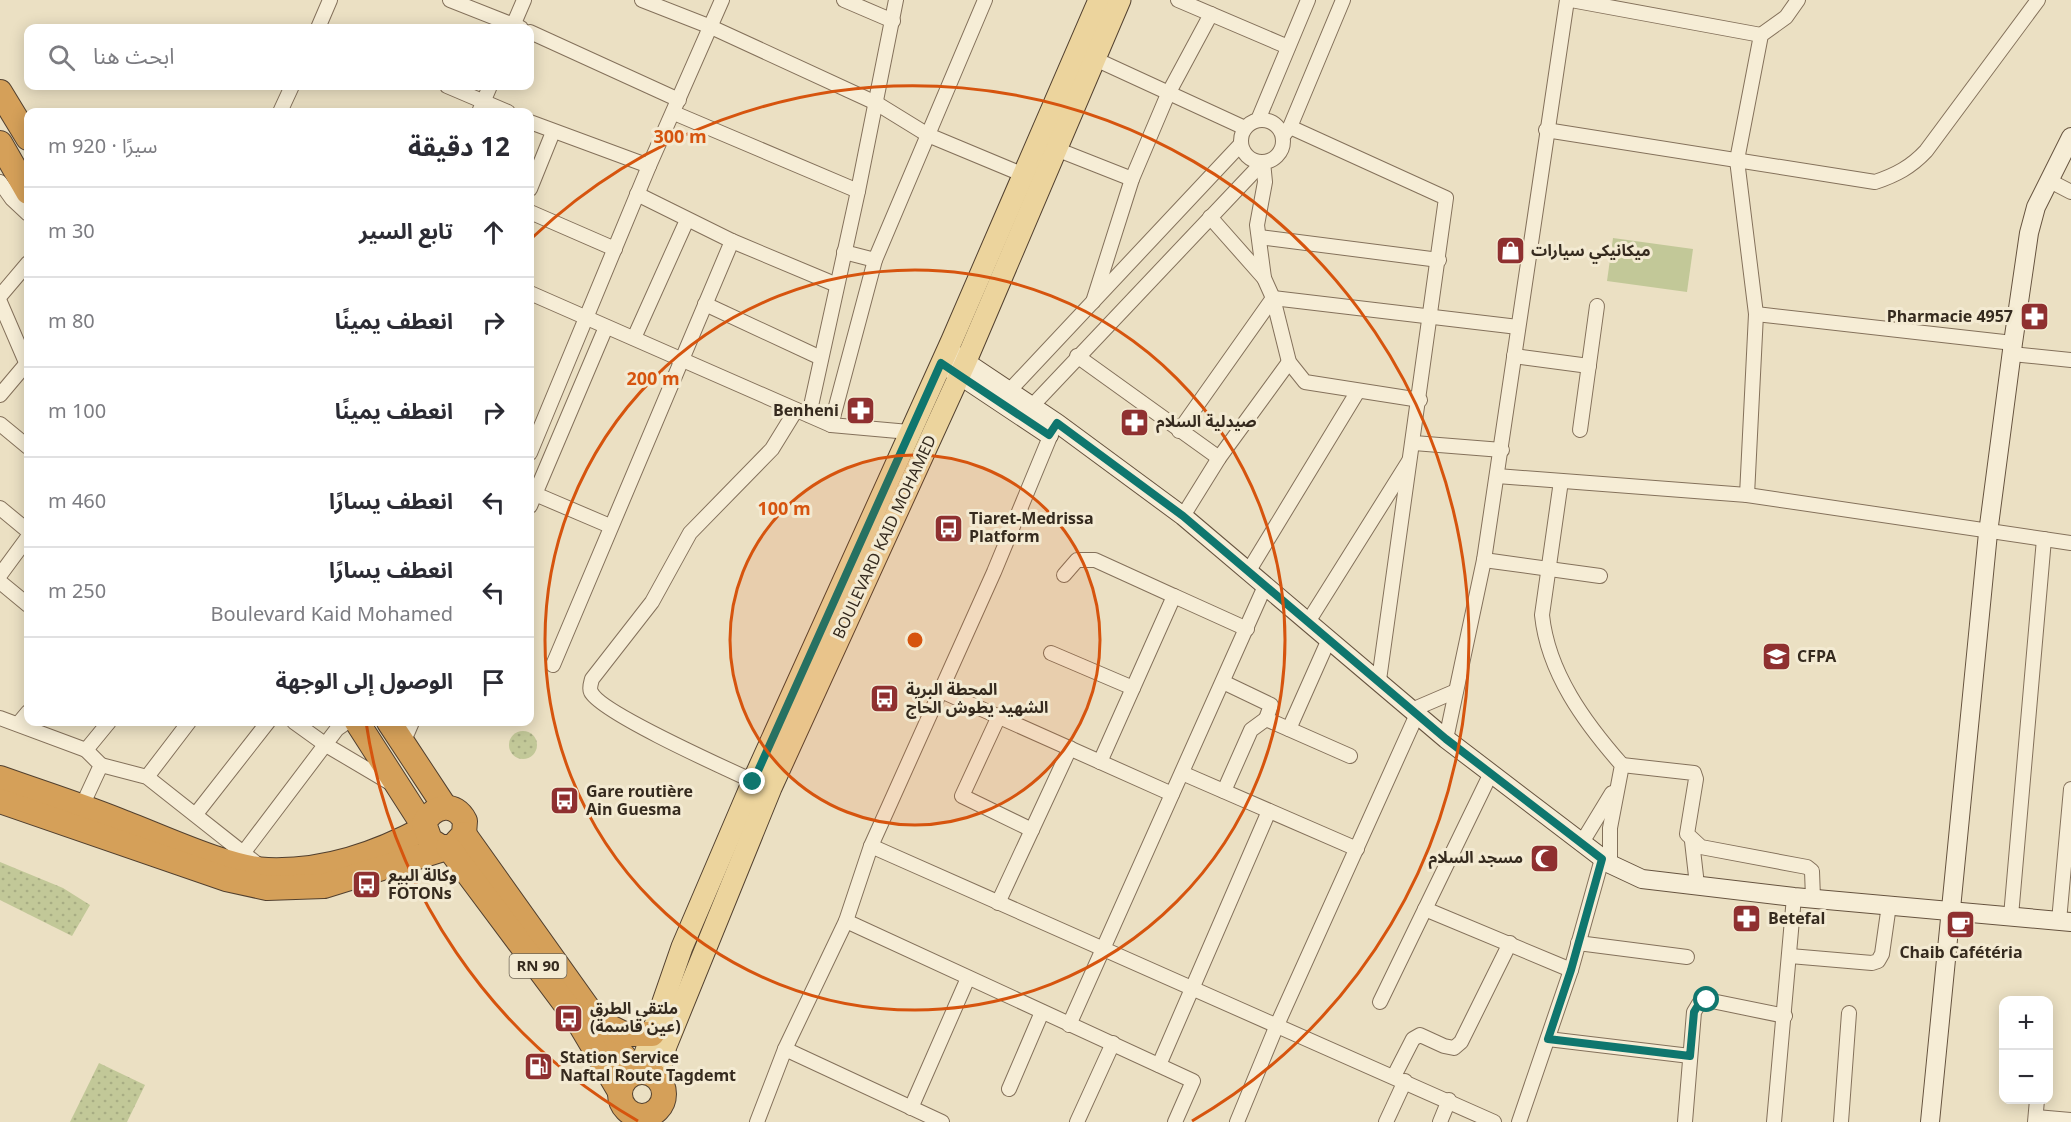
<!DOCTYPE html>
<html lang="ar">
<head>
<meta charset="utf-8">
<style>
  :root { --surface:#fff; --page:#f7f7f7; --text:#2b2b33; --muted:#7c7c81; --line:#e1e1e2 }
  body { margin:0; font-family:Georgia,"Noto Sans Arabic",serif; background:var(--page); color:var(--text); direction:rtl }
  .controls { position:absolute; right:18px; bottom:18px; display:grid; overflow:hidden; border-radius:12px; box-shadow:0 3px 15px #0003 }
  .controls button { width:54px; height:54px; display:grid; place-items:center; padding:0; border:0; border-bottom:2px solid var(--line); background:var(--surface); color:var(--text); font:30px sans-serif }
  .stop { position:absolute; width:18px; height:18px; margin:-14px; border:4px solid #0f766e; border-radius:50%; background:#fff }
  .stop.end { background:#0f766e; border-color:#fff; box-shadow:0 2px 6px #0008 }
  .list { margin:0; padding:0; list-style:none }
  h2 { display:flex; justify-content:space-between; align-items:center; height:78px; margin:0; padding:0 24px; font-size:26px }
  h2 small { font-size:20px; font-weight:400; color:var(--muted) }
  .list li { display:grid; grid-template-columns:39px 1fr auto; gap:18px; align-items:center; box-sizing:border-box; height:90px; padding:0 24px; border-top:2px solid var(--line) }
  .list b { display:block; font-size:22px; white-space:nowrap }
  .list p { margin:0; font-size:20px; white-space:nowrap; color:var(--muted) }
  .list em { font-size:20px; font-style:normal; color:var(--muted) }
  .icon { flex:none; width:33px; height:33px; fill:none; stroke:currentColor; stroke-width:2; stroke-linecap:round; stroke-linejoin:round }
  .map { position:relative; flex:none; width:2071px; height:1122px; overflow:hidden; direction:ltr }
  .search { position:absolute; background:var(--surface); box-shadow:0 3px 15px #0003; left:24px; top:24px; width:510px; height:66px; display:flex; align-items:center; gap:15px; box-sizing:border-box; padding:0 21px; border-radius:12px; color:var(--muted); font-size:22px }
  .panel { position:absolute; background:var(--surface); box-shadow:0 3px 15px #0003; left:24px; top:108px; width:510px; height:618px; border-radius:12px; direction:rtl }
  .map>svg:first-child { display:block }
  .grass { fill:url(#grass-dots) }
  .park { fill:#c2c898 }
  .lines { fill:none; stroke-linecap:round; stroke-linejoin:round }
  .street-casing { stroke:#84715b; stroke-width:16 }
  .secondary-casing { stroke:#66533f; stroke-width:20 }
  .primary-casing { stroke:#52402f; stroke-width:23 }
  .highway-casing { stroke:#52402f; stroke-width:26 }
  .street { stroke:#f6edd6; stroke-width:14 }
  .secondary { stroke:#f6edd6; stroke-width:18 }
  .primary { stroke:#ecd49d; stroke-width:21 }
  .highway { stroke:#d5a059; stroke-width:24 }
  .route { stroke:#0f766e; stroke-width:8 }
  .ring { fill:none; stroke:#d6540e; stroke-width:3 }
  .labels { text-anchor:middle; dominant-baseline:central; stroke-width:6; stroke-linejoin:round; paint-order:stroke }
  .shield { fill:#f3ead2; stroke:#6e6454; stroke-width:1.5 }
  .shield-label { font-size:15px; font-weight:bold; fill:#352a1e }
  .poi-label { font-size:16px; font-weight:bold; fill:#352a1e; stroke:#f3ead2; text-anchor:start }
  .street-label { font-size:16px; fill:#352a1e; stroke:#f3ead2 }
  .centre { fill:#d6540e; stroke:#f3ead2; stroke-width:3 }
  .ring-label { font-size:18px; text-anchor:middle; font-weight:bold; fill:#d6540e; stroke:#f3ead2; stroke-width:6; stroke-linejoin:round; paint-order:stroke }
</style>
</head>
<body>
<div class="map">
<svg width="2071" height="1122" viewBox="0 0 2071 1122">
  <defs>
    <pattern id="grass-dots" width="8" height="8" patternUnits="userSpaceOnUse" patternTransform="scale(1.5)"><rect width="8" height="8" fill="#c2c898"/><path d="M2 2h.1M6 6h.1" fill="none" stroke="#a7ac83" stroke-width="1.8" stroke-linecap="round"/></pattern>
  </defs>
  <rect width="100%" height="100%" fill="#ebe0c3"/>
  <!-- grass -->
  <g class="grass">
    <circle cx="523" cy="745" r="14"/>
    <polygon points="0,862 63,888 90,905 72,936 0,900"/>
    <polygon points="99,1063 145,1085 127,1122 70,1122"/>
  </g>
  <!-- park -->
  <polygon class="park" points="1613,238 1693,249 1687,292 1607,281"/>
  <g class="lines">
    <defs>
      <g id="street">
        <polyline points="450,0 521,28"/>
        <polyline points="642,0 711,27 876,103 928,135 1024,175"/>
        <polyline points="844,0 893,21"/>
        <polyline points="1178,0 1288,47"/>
        <polyline points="1571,0 1761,35"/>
        <polyline points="318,28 330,0"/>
        <polyline points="512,28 524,0"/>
        <polyline points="530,32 679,100"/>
        <polyline points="1095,59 1245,128"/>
        <polyline points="447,86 508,112"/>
        <polyline points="280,112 292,86"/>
        <polyline points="479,112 490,86"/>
        <polyline points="674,113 858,191"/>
        <polyline points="1258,120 1308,0"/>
        <circle cx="1262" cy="141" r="21"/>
        <polyline points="530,122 649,166"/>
        <polyline points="1290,127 1446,198 1379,680"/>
        <path d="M1546 130 1875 182C1896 175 1911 167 1926 151L2038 0"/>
        <polyline points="1283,136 1290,127 1343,0"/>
        <polyline points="1056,149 1132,179"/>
        <polyline points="1263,162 1265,182 1257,225 1264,278 1273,298 1289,362 1305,382 1420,400"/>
        <polyline points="2048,180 2071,192"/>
        <polyline points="0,182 12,199 28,214"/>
        <polyline points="530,189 553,132"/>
        <polyline points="637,194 732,241 837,285"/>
        <polyline points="530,212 615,249"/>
        <polyline points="1210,217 1264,278"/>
        <polyline points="1259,237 1439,260"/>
        <polyline points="844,252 875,260"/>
        <polyline points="530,293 831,425 909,432"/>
        <polyline points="0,296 28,263"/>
        <polyline points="0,302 28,367"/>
        <polyline points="1093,302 1132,179 1168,94 1211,14"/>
        <polyline points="705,304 821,358"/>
        <polyline points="1756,314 2013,343"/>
        <polyline points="634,338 687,220"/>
        <polyline points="2012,354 2071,360"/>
        <polyline points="1077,356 1219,458"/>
        <polyline points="1514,356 1589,366"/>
        <polyline points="1010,390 1241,144"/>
        <polyline points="0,395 27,363 28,356"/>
        <polyline points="1032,406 1263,162"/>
        <polyline points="809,415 858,191 896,0"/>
        <polyline points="0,424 28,447"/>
        <polyline points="831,425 875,260 985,0"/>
        <polyline points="1580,430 1597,306"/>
        <polyline points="1179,431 1273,298 1518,327"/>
        <polyline points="1414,443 1502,450"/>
        <polyline points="530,453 649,166 722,0"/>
        <polyline points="1497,476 1747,495 2071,543"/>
        <path d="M1561 481 1542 615C1548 673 1585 723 1622 765L1610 828V864"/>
        <polyline points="535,494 610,526"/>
        <polyline points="1747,495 1756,314 1737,160 1761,35 1786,17 1798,0"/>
        <polyline points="530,506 606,327"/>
        <polyline points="0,508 28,531"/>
        <polyline points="1183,516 1219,458 1289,362"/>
        <polyline points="1484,560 1600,576"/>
        <polyline points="1248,572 1358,391"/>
        <polyline points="0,575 28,537"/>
        <polyline points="1064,575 1077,560 1095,560 1174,596"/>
        <polyline points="0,582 28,605"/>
        <polyline points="1308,622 1409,461"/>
        <polyline points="1051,653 1133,688"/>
        <polyline points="553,665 732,241"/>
        <polyline points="1223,682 1271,705 1266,719 1350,756"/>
        <polyline points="939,690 1172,794"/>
        <polyline points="1414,709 1456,691"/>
        <polyline points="999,716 962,796 1032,830"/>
        <polyline points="0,718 86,750 101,765 82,806"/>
        <polyline points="294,722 326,745 392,784"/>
        <polyline points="18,724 28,712"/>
        <polyline points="1289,729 1329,639"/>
        <polyline points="1446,739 1484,560 1567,0"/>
        <polyline points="403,743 412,722"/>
        <polyline points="86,750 109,722"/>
        <polyline points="1100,762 1174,596 1247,629"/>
        <polyline points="101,765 147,777 261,867"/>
        <polyline points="1622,765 1694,773 1696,779 1687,834 1701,847 1807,867 1812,871 1813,898"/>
        <polyline points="1182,773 1357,849"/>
        <polyline points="147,777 189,722"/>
        <path d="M753 781C727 769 600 712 591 692 589 688 591 683 592 679L652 602 690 533 772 449 796 410"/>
        <polyline points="1224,791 1251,730 1266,719"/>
        <polyline points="196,814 268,722"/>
        <polyline points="1692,841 1697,885"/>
        <polyline points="1581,844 1612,793"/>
        <polyline points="871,846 1494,1122"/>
        <polyline points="244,852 337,729 347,722"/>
        <polyline points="998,903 1070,748"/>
        <polyline points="1425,909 1571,970"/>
        <polyline points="2011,916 2044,539"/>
        <polyline points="846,921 1193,1081 1175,1122"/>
        <polyline points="2059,921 2071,789"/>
        <polyline points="1578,943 1687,957"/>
        <polyline points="1790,956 1872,963 1878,961 1882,954 1889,905"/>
        <polyline points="1380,1002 1491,773"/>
        <polyline points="1069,1025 1265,586"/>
        <polyline points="1548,1039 1690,1056"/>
        <polyline points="785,1049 942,1122"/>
        <polyline points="1159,1065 1269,811"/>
        <polyline points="1394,1076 1413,1039 1420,1035 1444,1046 1454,1048 1461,1042 1510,943"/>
        <polyline points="1009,1089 1042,1012"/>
        <polyline points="911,1108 968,978"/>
        <polyline points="2036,1117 2071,1120"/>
        <polyline points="757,1122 785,1049 846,921 871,846 994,572 1054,427"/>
        <polyline points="1077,1122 1113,1043"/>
        <polyline points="1237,1122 1277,1025 1418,712"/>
        <polyline points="1386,1122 1405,1081"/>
        <polyline points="1440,1122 1449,1100"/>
        <polyline points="1519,1122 1571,970 1602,859"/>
        <polyline points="1685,1122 1694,1012 1700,1002 1707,1000 1785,1016"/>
        <polyline points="1774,1122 1794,897"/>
        <polyline points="1841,1122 1849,1013"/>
        <polyline points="2035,1122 2037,1100"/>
      </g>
      <g id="secondary">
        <polyline points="954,354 1057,423 1183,516 1446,739 1610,864 1642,879 1794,897 2071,922"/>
        <polyline points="947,367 1049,435"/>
        <polyline points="1930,1122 1988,533 2013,343 2029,233 2036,207 2071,137"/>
      </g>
      <g id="primary">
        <polyline points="639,1071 682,947 753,781 952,340 1099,0"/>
        <polyline points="658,1078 666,1046 771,788 966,361 1120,0"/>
      </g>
      <g id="highway">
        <polyline points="0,92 28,138"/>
        <polyline points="0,143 28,192"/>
        <polyline points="357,722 425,828"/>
        <polyline points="389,722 445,807"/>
        <path d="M0 778C42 793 84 806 125 823 162 837 230 869 268 870 325 872 376 854 425 828"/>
        <path d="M0 801 226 879 267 888 324 886 453 846 464 834 465 821C455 801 434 805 424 823L430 840 441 847H448"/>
        <polyline points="464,834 612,1042 637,1072"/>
        <polyline points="448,847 578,1021 620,1092"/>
        <polyline points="598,1021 624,1034 652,1034"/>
        <circle cx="642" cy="1094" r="22"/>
      </g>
    </defs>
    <!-- street casing -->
    <use href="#street" class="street-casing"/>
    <!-- secondary casing -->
    <use href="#secondary" class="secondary-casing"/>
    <!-- primary casing -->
    <use href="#primary" class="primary-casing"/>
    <!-- highway casing -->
    <use href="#highway" class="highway-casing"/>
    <!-- street -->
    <use href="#street" class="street"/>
    <!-- secondary -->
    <use href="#secondary" class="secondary"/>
    <!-- primary -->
    <use href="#primary" class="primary"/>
    <!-- highway -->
    <use href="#highway" class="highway"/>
  </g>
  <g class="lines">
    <!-- route -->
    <polyline class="route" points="753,782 941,363 1049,435 1057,423 1183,516 1446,739 1602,859 1571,970 1548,1039 1690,1056 1694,1012 1700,1002 1707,1000"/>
  </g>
  <!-- distance rings -->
  <circle cx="915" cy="640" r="185" fill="#d6540e" fill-opacity=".12"/>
  <g class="ring">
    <circle cx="915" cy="640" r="185"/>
    <circle cx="915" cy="640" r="370"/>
    <path d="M638 1121A555 555 0 0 1 366 722M533 237A555 555 0 1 1 1192 1121"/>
  </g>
  <!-- icons -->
  <defs>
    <symbol id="shop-square" viewBox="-11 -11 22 22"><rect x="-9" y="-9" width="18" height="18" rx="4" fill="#8f3030" stroke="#f3ead2"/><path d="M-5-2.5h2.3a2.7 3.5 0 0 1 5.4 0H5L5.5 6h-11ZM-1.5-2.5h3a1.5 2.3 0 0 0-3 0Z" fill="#fff"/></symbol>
    <symbol id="pharmacy-square" viewBox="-11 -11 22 22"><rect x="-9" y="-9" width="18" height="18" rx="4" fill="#8f3030" stroke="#f3ead2"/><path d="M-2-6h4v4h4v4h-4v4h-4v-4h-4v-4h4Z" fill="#fff"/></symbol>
    <symbol id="bus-square" viewBox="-11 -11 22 22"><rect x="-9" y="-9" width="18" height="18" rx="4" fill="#8f3030" stroke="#f3ead2"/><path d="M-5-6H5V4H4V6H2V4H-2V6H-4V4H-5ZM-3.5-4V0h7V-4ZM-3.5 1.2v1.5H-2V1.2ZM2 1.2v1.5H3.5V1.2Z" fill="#fff"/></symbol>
    <symbol id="university-square" viewBox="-11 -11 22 22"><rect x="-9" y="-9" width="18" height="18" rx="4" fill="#8f3030" stroke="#f3ead2"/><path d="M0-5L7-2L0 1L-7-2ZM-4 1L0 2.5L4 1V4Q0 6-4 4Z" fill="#fff"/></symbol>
    <symbol id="mosque-square" viewBox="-11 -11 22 22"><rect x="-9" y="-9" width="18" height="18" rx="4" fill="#8f3030" stroke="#f3ead2"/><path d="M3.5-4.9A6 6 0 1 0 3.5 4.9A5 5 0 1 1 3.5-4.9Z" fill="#fff"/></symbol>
    <symbol id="cafe-square" viewBox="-11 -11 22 22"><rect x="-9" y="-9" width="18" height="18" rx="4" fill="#8f3030" stroke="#f3ead2"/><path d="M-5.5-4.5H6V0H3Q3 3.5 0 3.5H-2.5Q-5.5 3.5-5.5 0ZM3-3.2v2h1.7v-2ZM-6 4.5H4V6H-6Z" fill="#fff"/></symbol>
    <symbol id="fuel-square" viewBox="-11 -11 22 22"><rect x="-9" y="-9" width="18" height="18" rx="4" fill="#8f3030" stroke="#f3ead2"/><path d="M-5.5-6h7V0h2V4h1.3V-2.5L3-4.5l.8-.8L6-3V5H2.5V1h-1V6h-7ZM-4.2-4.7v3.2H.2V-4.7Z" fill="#fff"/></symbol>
  </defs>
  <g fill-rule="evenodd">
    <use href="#shop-square" x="1494" y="234" width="33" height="33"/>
    <use href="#pharmacy-square" x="2018" y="300" width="33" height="33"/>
    <use href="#pharmacy-square" x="844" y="394" width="33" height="33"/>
    <use href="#pharmacy-square" x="1118" y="406" width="33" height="33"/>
    <use href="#bus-square" x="932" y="512" width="33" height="33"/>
    <use href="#university-square" x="1760" y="640" width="33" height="33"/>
    <use href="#bus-square" x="868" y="682" width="33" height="33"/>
    <use href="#bus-square" x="548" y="784" width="33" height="33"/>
    <use href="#mosque-square" x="1528" y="842" width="33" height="33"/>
    <use href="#bus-square" x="350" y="868" width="33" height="33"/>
    <use href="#pharmacy-square" x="1730" y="902" width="33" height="33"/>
    <use href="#cafe-square" x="1944" y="908" width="33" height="33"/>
    <use href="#bus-square" x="552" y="1002" width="33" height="33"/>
    <use href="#fuel-square" x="522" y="1050" width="33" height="33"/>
  </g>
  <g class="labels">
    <!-- shield labels -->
    <rect class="shield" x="509.5" y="954" width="57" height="24" rx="4.5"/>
    <g class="shield-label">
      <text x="538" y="966">RN 90</text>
    </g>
    <!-- poi labels -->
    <g class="poi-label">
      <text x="1531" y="251">ميكانيكي سيارات</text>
      <text x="2013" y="317" text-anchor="end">Pharmacie 4957</text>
      <text x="839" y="411" text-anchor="end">Benheni</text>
      <text x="1156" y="422">صيدلية السلام</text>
      <text x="969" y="519">Tiaret-Medrissa<tspan x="969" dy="18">Platform</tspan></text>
      <text x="1797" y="657">CFPA</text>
      <text x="906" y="690">المحطة البرية<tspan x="906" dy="18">الشهيد يطوش الحاج</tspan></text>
      <text x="586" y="792">Gare routière<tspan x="586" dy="18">Ain Guesma</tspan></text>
      <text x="1523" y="858" text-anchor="end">مسجد السلام</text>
      <text x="388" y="876">وكالة البيع<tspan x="388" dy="18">FOTONs</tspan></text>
      <text x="1768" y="919">Betefal</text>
      <text x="1961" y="953" text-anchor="middle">Chaib Cafétéria</text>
      <text x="590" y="1009">ملتقى الطرق<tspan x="590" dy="18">(عين قاسمة)</tspan></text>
      <text x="560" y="1058">Station Service<tspan x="560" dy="18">Naftal Route Tagdemt</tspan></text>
    </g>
    <!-- street labels -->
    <g class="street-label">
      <text transform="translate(885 537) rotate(-65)">BOULEVARD KAID MOHAMED</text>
    </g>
  </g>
  <circle cx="915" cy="640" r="9" class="centre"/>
  <g class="ring-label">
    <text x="680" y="143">300 m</text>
    <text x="653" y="385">200 m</text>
    <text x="784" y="515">100 m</text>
  </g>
</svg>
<div class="controls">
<button>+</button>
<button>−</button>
</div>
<div class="stop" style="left:1707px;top:1000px"></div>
<div class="stop end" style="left:753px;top:782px"></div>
<div class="search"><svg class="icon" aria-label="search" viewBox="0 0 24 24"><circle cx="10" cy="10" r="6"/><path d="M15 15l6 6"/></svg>ابحث هنا</div>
<section class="panel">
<h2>12 دقيقة<small>سيرًا · 920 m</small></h2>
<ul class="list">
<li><svg class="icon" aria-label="ahead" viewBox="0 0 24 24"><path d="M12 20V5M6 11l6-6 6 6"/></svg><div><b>تابع السير</b></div><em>30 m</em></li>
<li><svg class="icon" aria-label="right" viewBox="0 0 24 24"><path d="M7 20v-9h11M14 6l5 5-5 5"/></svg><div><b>انعطف يمينًا</b></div><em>80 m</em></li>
<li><svg class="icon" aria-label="right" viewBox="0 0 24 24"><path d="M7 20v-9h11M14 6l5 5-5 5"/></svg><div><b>انعطف يمينًا</b></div><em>100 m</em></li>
<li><svg class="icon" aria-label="left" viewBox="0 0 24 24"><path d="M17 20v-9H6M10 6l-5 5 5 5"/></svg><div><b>انعطف يسارًا</b></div><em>460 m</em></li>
<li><svg class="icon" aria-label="left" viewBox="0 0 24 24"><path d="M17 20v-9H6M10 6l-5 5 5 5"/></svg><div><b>انعطف يسارًا</b><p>Boulevard Kaid Mohamed</p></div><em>250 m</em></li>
<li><svg class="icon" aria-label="arrive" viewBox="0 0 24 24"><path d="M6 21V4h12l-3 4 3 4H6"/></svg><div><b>الوصول إلى الوجهة</b></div></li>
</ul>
</section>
</div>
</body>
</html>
